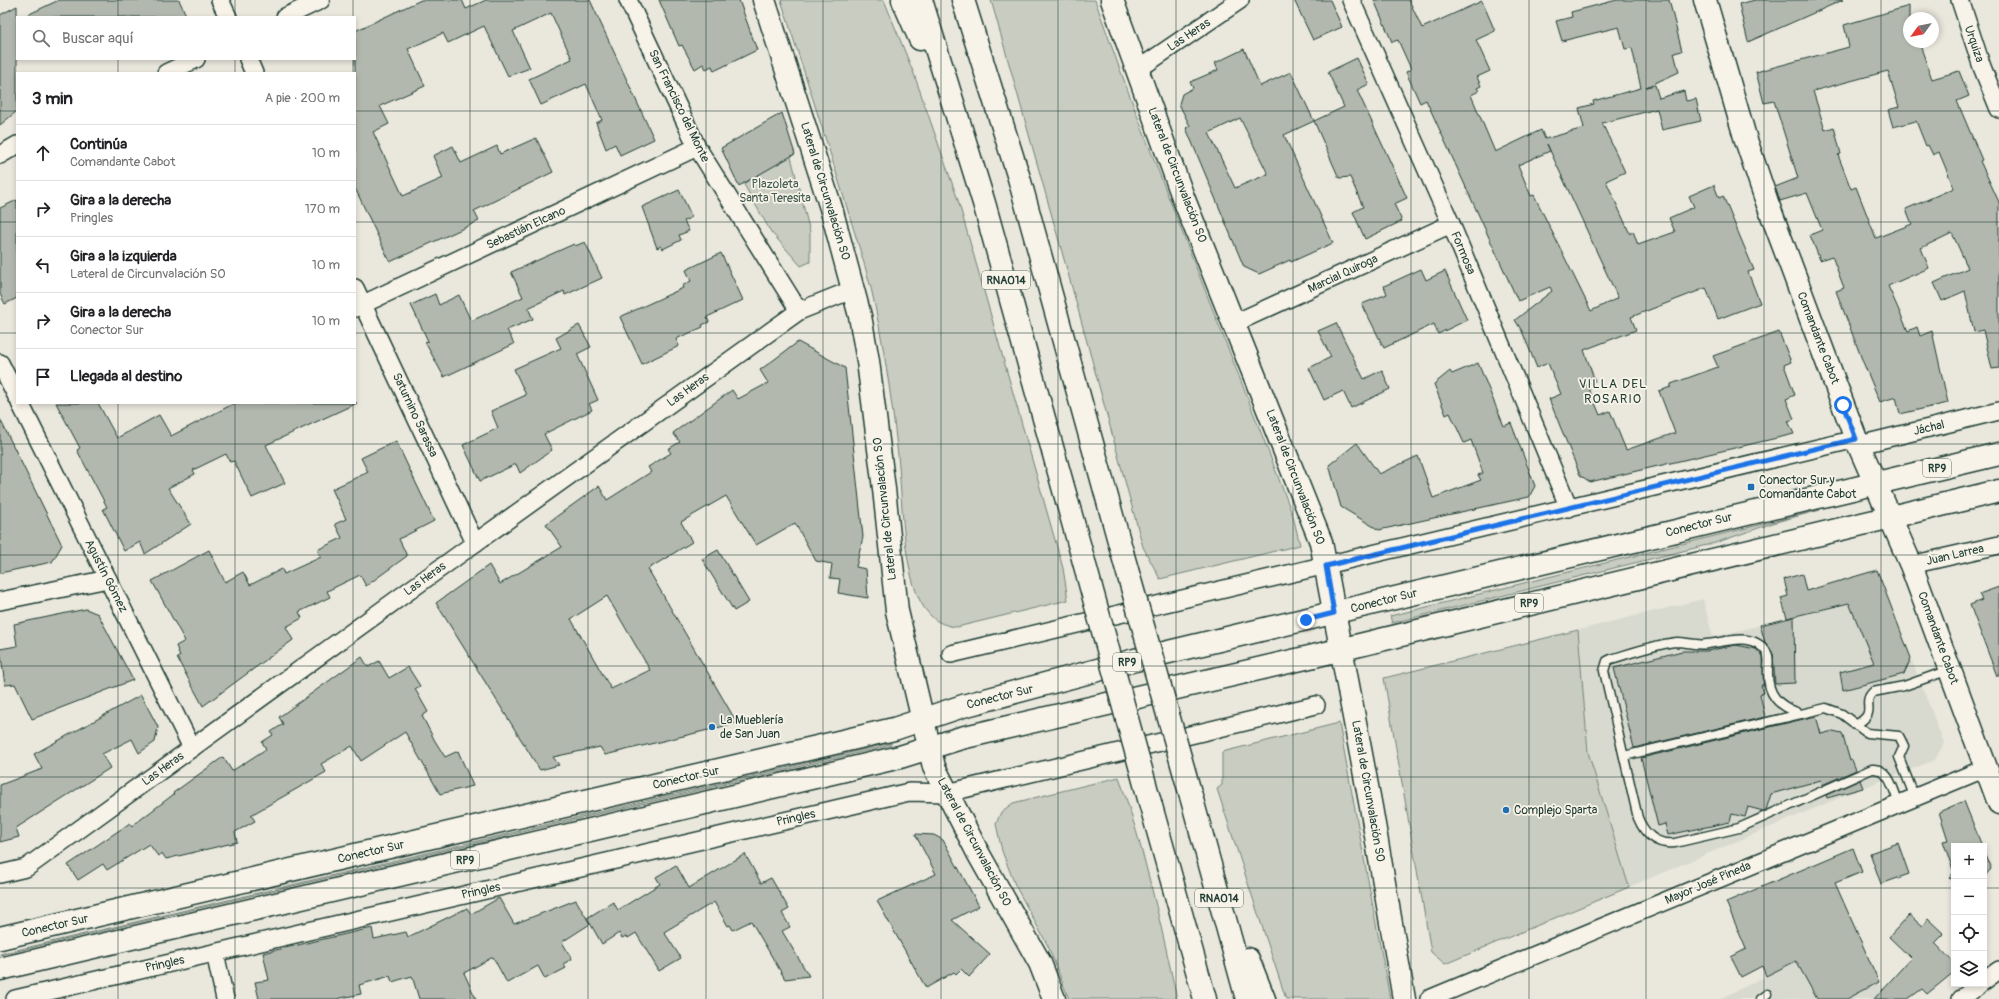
<!DOCTYPE html>
<html lang="es">
<head>
<meta charset="utf-8">
<style>
  :root { --surface:#fff; --page:#f2f2f2; --text:#202124; --muted:#757577; --line:#e0e0e0 }
  body { margin:0; font-family:Pangolin,sans-serif; background:var(--page); color:var(--text) }
  .controls { position:absolute; right:12px; bottom:12px; display:grid; overflow:hidden; border-radius:0px; box-shadow:0 2px 6px #0003 }
  .controls button { width:36px; height:36px; display:grid; place-items:center; padding:0; border:0; border-bottom:1px solid var(--line); background:var(--surface); color:var(--text); font:20px sans-serif }
  .compass { position:absolute; left:1903px; top:12px; width:36px; height:36px; border-radius:50%; background:var(--surface); box-shadow:0 2px 6px #0003; rotate:237deg }
  .stop { position:absolute; width:12px; height:12px; margin:-9px; border:3px solid #1a73e8; border-radius:50%; background:#fff }
  .stop.end { background:#1a73e8; border-color:#fff; box-shadow:0 1px 4px #0008 }
  .list { margin:0; padding:0; list-style:none }
  h2 { display:flex; justify-content:space-between; align-items:center; height:52px; margin:0; padding:0 16px; font-size:17px }
  h2 small { font-size:13px; font-weight:400; color:var(--muted) }
  .list li { display:grid; grid-template-columns:26px 1fr auto; gap:12px; align-items:center; box-sizing:border-box; height:56px; padding:0 16px; border-top:1px solid var(--line) }
  .list b { display:block; font-size:15px; white-space:nowrap }
  .list p { margin:0; font-size:13px; white-space:nowrap; color:var(--muted) }
  .list em { font-size:13px; font-style:normal; color:var(--muted) }
  .icon { flex:none; width:22px; height:22px; fill:none; stroke:currentColor; stroke-width:2; stroke-linecap:round; stroke-linejoin:round }
  .map { position:relative; flex:none; width:1999px; height:999px; overflow:hidden }
  .search { position:absolute; background:var(--surface); box-shadow:0 2px 6px #0003; left:16px; top:16px; width:340px; height:44px; display:flex; align-items:center; gap:10px; box-sizing:border-box; padding:0 14px; border-radius:0px; color:var(--muted); font-size:15px }
  .panel { position:absolute; background:var(--surface); box-shadow:0 2px 6px #0003; left:16px; top:72px; width:340px; height:332px; border-radius:0px }
  .map>svg:first-child { display:block }
  .built { fill:#d9dacf }
  .green { fill:#c8ccc1; stroke:#74847a }
  .building { fill:#b2b8ae; stroke:#1f3d34; fill-rule:evenodd }
  .lines { fill:none; stroke-linecap:round; stroke-linejoin:round }
  .lane-casing { stroke:#1f3d34; stroke-width:11 }
  .street-casing { stroke:#1f3d34; stroke-width:20 }
  .secondary-casing { stroke:#1f3d34; stroke-width:25 }
  .primary-casing { stroke:#1f3d34; stroke-width:25 }
  .highway-casing { stroke:#1f3d34; stroke-width:25 }
  .lane { stroke:#f7f3e8; stroke-width:8 }
  .street { stroke:#f7f3e8; stroke-width:17 }
  .secondary { stroke:#f7f3e8; stroke-width:22 }
  .primary { stroke:#f7f3e8; stroke-width:22 }
  .highway { stroke:#f7f3e8; stroke-width:22 }
  .highway-bridge-casing { stroke:#1f3d34; stroke-width:25; stroke-linecap:butt }
  .highway-bridge { stroke:#f7f3e8; stroke-width:22 }
  .route { stroke:#1a73e8; stroke-width:5 }
  .grid { fill:none; stroke:#1f3d34; stroke-width:1; stroke-opacity:0.55 }
  .poi-dot { fill:#1f6fb2; stroke:#f7f3e8; stroke-width:1.5 }
  .labels { text-anchor:middle; dominant-baseline:central; stroke-width:3.5; stroke-linejoin:round; paint-order:stroke }
  .shield { fill:#f7f3e8; stroke:#60746a; stroke-width:1 }
  .shield-label { font-size:11px; font-weight:bold; fill:#1f3d34 }
  .street-label { font-size:12px; fill:#1f3d34; stroke:#f7f3e8 }
  .park-label { font-size:12px; fill:#415a50; stroke:#f7f3e8 }
  .poi-label { font-size:12px; fill:#1f3d34; stroke:#f7f3e8; text-anchor:start }
  .neighbourhood-label { font-size:13px; letter-spacing:1px; fill:#1f3d34; stroke:#f7f3e8 }
</style>
</head>
<body>
<div class="map">
<svg width="1999" height="999" viewBox="0 0 1999 999">
  <rect width="100%" height="100%" fill="#eae8dd"/>
  <filter id="ink" filterUnits="userSpaceOnUse"><feTurbulence type="fractalNoise" baseFrequency=".025" numOctaves="2"/><feDisplacementMap in="SourceGraphic" scale="8" xChannelSelector="R" yChannelSelector="G"/><feConvolveMatrix kernelMatrix="1 2 1 2 8 2 1 2 1" color-interpolation-filters="sRGB"/></filter>
  <g filter="url(#ink)">
    <!-- built -->
    <g class="built">
      <polygon points="1886,594 1944,743 1935,760 1863,788 1629,887 1588,752 1578,630 1703,599 1713,637"/>
      <polygon points="1856,931 1882,991 1888,999 1720,999"/>
    </g>
    <!-- green -->
    <g class="green">
      <path d="M781 0H884L914 74 958 200 1063 568 1068 600 957 627C947 626 937 623 930 615 900 586 903 489 897 447 891 394 883 340 871 288 863 258 853 228 844 198 824 132 802 66 781 0Z"/>
      <path d="M991 0H1095C1156 174 1228 343 1293 516L1300 545 1160 579 1143 547 1073 291Z"/>
      <polygon points="790,153 810,232 810,262 801,266 771,232 742,181"/>
      <polygon points="1820,510 1776,522 1715,543 1392,623 1390,616"/>
      <polygon points="1578,630 1588,752 1629,887 1445,964 1431,952 1384,678"/>
      <polygon points="1339,723 1390,999 1286,999 1217,789 1222,785 1222,752"/>
      <polygon points="891,743 891,745 0,955 0,954"/>
      <path d="M1119 777C1144 849 1161 924 1177 999H1069L1048 946 1015 885 1002 851 996 824 1001 812 1013 803Z"/>
    </g>
    <!-- building -->
    <g class="building">
      <polygon points="59,0 179,0 187,17 23,17"/>
      <polygon points="421,0 462,0 466,9 486,0 590,0 654,139 620,155 615,144 606,149 596,123 602,120 586,84 541,105 529,79 572,59 551,13 513,31 530,68 508,76 484,26 448,43 443,33 408,49 425,86 380,106 389,124 373,132 403,196 443,178 433,156 453,146 461,163 497,146 500,154 536,138 553,172 474,211 479,221 390,262 355,188 355,31"/>
      <polygon points="659,0 739,0 757,50 714,71 712,66 706,69 703,64 695,69 682,45 679,46"/>
      <polygon points="1294,0 1330,0 1342,27 1313,40"/>
      <path d="M1374 0H1409L1422 28 1482 1 1495 31 1476 40 1490 71 1477 77 1481 86 1477 88 1479 91 1471 95 1495 152 1541 130 1545 139 1584 128 1579 108 1594 104 1593 101 1641 88 1632 48 1625 49 1619 27 1562 41 1556 21 1572 17 1571 12 1617 0H1669L1682 51 1674 53 1679 72 1646 87 1655 85 1659 98 1684 91 1686 101 1696 99 1701 121 1662 130 1657 109 1602 123 1625 172 1606 181 1630 234 1633 231 1638 245 1675 232 1669 218 1694 207 1689 196 1714 185 1719 198 1723 196 1754 270 1748 272 1760 303 1718 319 1706 288 1631 317 1636 330 1584 350 1595 381 1587 384 1600 415 1610 411 1626 450 1675 433 1659 391 1671 387V384L1718 367 1713 356 1779 332 1791 362 1784 365 1795 395 1786 399 1794 419 1788 421 1794 434 1590 482 1580 475 1549 399 1561 394 1554 378 1548 363 1537 368 1522 331 1515 320 1552 291 1550 287 1518 301 1426 100 1420 103 1406 72 1411 69 1398 40 1392 42ZM1547 144 1618 298 1591 311 1534 195 1531 196 1518 165 1550 151Z"/>
      <polygon points="1755,0 1843,0 1748,42 1739,4"/>
      <polygon points="17,6 17,111 0,125 0,15"/>
      <path d="M1909 6V42H1919L1932 79 1959 71 1969 96 1957 101 1982 160 1980 161 1999 202V368L1992 369 1983 330 1974 332 1965 291 1942 301 1934 283 1968 268 1952 233 1921 248 1929 268 1888 286 1908 331 1917 327 1920 336 1932 331 1948 403 1900 414 1896 397 1880 402 1863 362 1836 291 1844 288 1832 256 1820 260 1810 235 1822 230 1807 193 1780 201 1775 187 1798 178 1774 101 1764 103 1756 72 1849 47 1844 25ZM1888 71 1899 107 1888 110 1893 127 1916 121 1926 146 1928 145 1933 155 1939 152 1954 188 1906 209 1912 224 1876 238 1856 187 1851 189 1838 155 1841 154 1834 127 1825 130 1813 91Z"/>
      <path d="M1244 49 1260 86 1291 72 1314 121 1344 107 1328 72 1357 58 1369 84 1357 90 1407 198 1394 204 1402 221 1365 239 1353 212 1363 207 1350 177 1339 178 1314 121 1284 135 1333 243 1291 262 1290 260 1259 274 1244 267 1186 128 1190 126 1179 104 1182 94 1193 88 1190 82 1218 70 1215 63ZM1240 118 1268 174 1235 188 1209 133Z"/>
      <polygon points="782,113 795,154 739,186 721,148"/>
      <polygon points="679,190 692,217 684,221 689,231 679,235 681,240 663,249 661,246 657,248 642,207"/>
      <polygon points="17,200 17,298 5,304 0,294 0,208"/>
      <polygon points="585,242 602,278 565,295 564,291 528,308 533,319 507,330 514,344 444,377 425,342 428,341 411,305 435,294 439,305 459,295 471,321 523,297 511,272 574,244 575,246"/>
      <polygon points="721,253 743,300 707,317 709,322 702,325 703,327 676,339 679,346 642,364 620,317 683,288 682,286 691,281 686,270"/>
      <polygon points="1421,269 1426,280 1445,271 1467,320 1438,334 1434,324 1384,348 1362,304 1387,294 1384,286"/>
      <polygon points="1336,323 1364,379 1382,370 1390,389 1351,408 1343,391 1324,400 1309,368 1331,357 1318,331"/>
      <polygon points="579,325 591,347 577,354 598,400 589,404 592,410 544,434 552,450 520,473 516,464 480,481 463,445 498,428 491,411 526,395 514,369 561,348 556,338"/>
      <path d="M798 342 845 368 863 537 856 567 866 569 868 598 838 593 840 579 830 578 832 564 816 561 795 523 756 545 726 496 681 522 692 542 648 569 737 723 605 755 600 747 553 757 559 765 540 770 436 603 489 565 500 584 562 547 546 524 599 486 607 500 651 472 648 467 671 453 668 449 680 442 673 433 732 390 738 399 768 383 760 370ZM607 596 650 670 611 689 571 619Z"/>
      <polygon points="1478,363 1504,426 1511,423 1535,486 1529,497 1379,530 1341,507 1329,465 1357,443 1379,474 1418,456 1433,498 1481,480 1478,475 1483,473 1471,440 1464,443 1450,413 1446,415 1434,384 1450,371 1452,374"/>
      <polygon points="56,403 98,403 117,438 159,415 171,436 235,403 357,403 266,445 285,483 252,498 234,461 230,462 226,454 193,470 195,474 168,488 191,524 145,554 140,542 124,551 103,509 107,507 77,450 80,448"/>
      <polygon points="0,419 62,545 52,562 0,573"/>
      <polygon points="396,441 434,521 399,539 407,556 366,586 360,575 327,591 330,597 299,612 302,618 286,627 293,640 203,706 177,658 180,656 176,646 185,641 152,581 209,550 225,582 243,572 250,585 282,569 284,574 321,557 317,550 342,538 335,524 346,519 332,489 368,472 361,458"/>
      <polygon points="718,550 749,602 734,611 702,559"/>
      <polygon points="1877,570 1911,658 1904,674 1843,690 1840,672 1874,663 1849,603 1787,618 1781,598 1788,596 1784,579 1802,574 1806,591"/>
      <polygon points="1999,587 1999,676 1997,676 1970,605 1982,600 1979,594"/>
      <polygon points="86,609 98,614 133,680 32,719 15,684 5,685 0,649 17,646 14,624"/>
      <polygon points="1794,617 1795,683 1775,684 1773,654 1765,642 1760,625"/>
      <polygon points="1736,645 1756,649 1763,657 1764,685 1761,685 1763,693 1760,694 1765,717 1634,748 1614,668 1682,651 1707,651"/>
      <polygon points="362,657 368,667 379,661 389,678 408,667 420,686 415,689 428,712 422,716 435,741 445,757 458,751 473,786 440,794 405,732 361,761 352,746 321,764 326,772 251,815 255,821 235,832 237,842 166,859 162,853 158,856 149,844 107,870 103,864 78,880 68,865 130,823 132,826 174,794 173,793 223,757 232,771 266,749 262,742 273,735 271,732 283,724 279,717"/>
      <polygon points="141,695 158,727 155,742 139,753 132,739 102,754 110,768 16,828 19,837 0,842 0,785 42,769 34,754"/>
      <polygon points="1816,716 1821,734 1833,731 1842,733 1850,761 1852,760 1856,770 1822,785 1821,780 1771,794 1766,810 1763,811 1748,807 1745,817 1732,814 1730,822 1668,835 1665,824 1658,826 1641,758"/>
      <polygon points="1860,780 1863,788 1827,798 1826,795"/>
      <polygon points="1964,801 1982,846 1954,846 1954,882 1949,877 1954,873 1943,841 1948,840 1939,812"/>
      <polygon points="915,834 934,835 943,840 979,906 952,920 990,954 969,977 961,969 956,974 954,972 926,988 877,901 936,874"/>
      <polygon points="1898,843 1909,874 1881,884 1870,853"/>
      <polygon points="1853,848 1862,872 1835,883 1879,982 1847,999 1817,999 1796,961 1766,976 1762,966 1741,977 1731,957 1746,949 1726,902"/>
      <polygon points="1984,852 1991,869 1984,877"/>
      <polygon points="745,854 761,883 771,878 789,909 782,913 790,927 782,931 809,976 785,979 751,921 733,930 730,925 728,926 714,902 664,932 681,958 659,971 636,933 628,938 626,936 622,938 619,933 602,944 587,918 613,902 618,910 660,884 656,877 676,865 689,888"/>
      <polygon points="499,898 514,924 576,900 590,924 562,942 572,959 563,964 566,968 545,979 538,966 507,983 493,957 464,973 476,999 419,999 412,976 392,982 390,976 359,985 361,994 336,999 259,999 255,982 269,980 263,953 372,928 374,939 406,932 408,937 467,908 471,914"/>
      <polygon points="1909,915 1922,926 1928,919 1944,934 1935,943 1954,963 1954,972 1927,994 1922,989 1908,999 1874,999 1911,958 1889,937"/>
    </g>
    <g class="lines">
      <defs>
        <g id="lane">
          <path d="M1799 713C1778 706 1767 694 1768 671 1768 665 1770 658 1767 653 1754 631 1726 642 1707 644 1697 646 1687 642 1677 642 1660 643 1628 654 1611 659L1607 661 1604 671 1638 818C1645 835 1657 845 1675 843L1739 828 1872 769C1889 767 1894 791 1899 804"/>
          <path d="M1855 725C1880 712 1860 704 1873 692L1904 686 1949 670"/>
          <polyline points="1624,756 1826,708 1842,714 1867,733 1899,736 1904,746 1899,757 1915,798"/>
          <polyline points="1760,999 1767,994"/>
        </g>
        <g id="street">
          <polyline points="220,0 228,17"/>
          <polyline points="628,0 697,147 799,311"/>
          <polyline points="1351,0 1451,224 1569,508"/>
          <polyline points="1960,0 1982,67 1999,109"/>
          <polyline points="285,17 321,0"/>
          <polyline points="248,59 254,73"/>
          <polyline points="1137,70 1240,0"/>
          <polyline points="166,73 196,59"/>
          <polyline points="0,155 17,145"/>
          <polyline points="355,288 475,543"/>
          <polyline points="355,308 697,147"/>
          <polyline points="1235,323 1451,224"/>
          <polyline points="0,363 17,397"/>
          <polyline points="20,403 192,748"/>
          <polyline points="1859,445 1999,411"/>
          <polyline points="1911,565 1999,545"/>
          <polyline points="0,601 108,579"/>
          <polyline points="951,654 1856,439"/>
          <polyline points="0,874 26,868 475,543 799,311 854,289"/>
          <polyline points="215,953 225,999"/>
          <polyline points="1984,981 1999,970"/>
          <polyline points="15,999 909,792 947,793 1316,705"/>
          <polyline points="1429,999 1986,768"/>
          <polyline points="1961,999 1980,984"/>
        </g>
        <g id="secondary">
          <polyline points="764,0 831,208 860,316 868,361 884,489 897,611 934,767 978,853 1040,963 1054,999"/>
          <polyline points="1112,0 1183,197 1321,542 1371,807 1404,999"/>
          <polyline points="1705,0 1745,137 1767,202 1856,439 1911,565 1999,803"/>
        </g>
        <g id="primary">
          <polyline points="0,938 894,729 963,706 1135,660 1999,454"/>
          <polyline points="0,969 900,757 961,738 1314,656 1999,491"/>
        </g>
        <g id="highway">
          <polyline points="903,0 920,39"/>
          <polyline points="921,0 984,203 1084,562"/>
          <polyline points="963,0 1019,178 1122,552"/>
          <polyline points="1191,796 1247,999"/>
          <polyline points="1151,806 1205,999"/>
          <polyline points="1248,959 1264,999"/>
        </g>
      </defs>
      <!-- lane casing -->
      <use href="#lane" class="lane-casing"/>
      <!-- street casing -->
      <use href="#street" class="street-casing"/>
      <!-- secondary casing -->
      <use href="#secondary" class="secondary-casing"/>
      <!-- primary casing -->
      <use href="#primary" class="primary-casing"/>
      <!-- highway casing -->
      <use href="#highway" class="highway-casing"/>
      <!-- lane -->
      <use href="#lane" class="lane"/>
      <!-- street -->
      <use href="#street" class="street"/>
      <!-- secondary -->
      <use href="#secondary" class="secondary"/>
      <!-- primary -->
      <use href="#primary" class="primary"/>
      <!-- highway -->
      <use href="#highway" class="highway"/>
      <defs>
        <g id="highway-bridge">
          <polyline points="1122,552 1191,796"/>
          <polyline points="1084,562 1151,806"/>
        </g>
      </defs>
      <!-- highway-bridge casing -->
      <use href="#highway-bridge" class="highway-bridge-casing"/>
      <!-- highway-bridge -->
      <use href="#highway-bridge" class="highway-bridge"/>
    </g>
  </g>
  <g class="lines" filter="url(#ink)">
    <!-- route -->
    <polyline class="route" points="1306,620 1334,613 1326,566 1856,439 1843,405"/>
  </g>
  <!-- grid -->
  <path class="grid" d="M118 0V17M235 0V17M353 0V17M470 0V999M588 0V999M706 0V999M823 0V999M941 0V999M1058 0V999M1176 0V999M1293 0V999M1411 0V999M1529 0V999M1646 0V999M1764 0V999M1881 0V999M118 59V73M235 59V73M353 59V73M0 111H17M355 111H1999M0 222H17M355 222H1999M0 333H17M355 333H1999M118 403V999M235 403V999M353 403V999M0 444H1999M0 555H1999M0 666H1999M0 777H1999M0 888H1954M1984 888H1999"/>
  <!-- markers -->
  <g class="poi-dot">
    <rect x="1747" y="483" width="8" height="8" rx="2"/>
    <circle cx="712" cy="727" r="4"/>
    <circle cx="1506" cy="810" r="4"/>
  </g>
  <g class="labels">
    <!-- shield labels -->
    <g class="shield">
      <rect x="982" y="271" width="48" height="18" rx="3"/>
      <rect x="1923" y="459" width="28" height="18" rx="3"/>
      <rect x="1515" y="594" width="28" height="18" rx="3"/>
      <rect x="1113" y="653" width="28" height="18" rx="3"/>
      <rect x="451" y="851" width="28" height="18" rx="3"/>
      <rect x="1195" y="889" width="48" height="18" rx="3"/>
    </g>
    <g class="shield-label">
      <text x="1006" y="280">RNA014</text>
      <text x="1937" y="468">RP9</text>
      <text x="1529" y="603">RP9</text>
      <text x="1127" y="662">RP9</text>
      <text x="465" y="860">RP9</text>
      <text x="1219" y="898">RNA014</text>
    </g>
    <!-- street labels -->
    <g class="street-label">
      <text transform="translate(1189 35) rotate(-34)">Las Heras</text>
      <text transform="translate(1974 44) rotate(71)">Urquiza</text>
      <text transform="translate(679 106) rotate(64)">San Francisco del Monte</text>
      <text transform="translate(1177 175) rotate(69)">Lateral de Circunvalación SO</text>
      <text transform="translate(825 191) rotate(73)">Lateral de Circunvalación SO</text>
      <text transform="translate(526 228) rotate(-25)">Sebastián Elcano</text>
      <text transform="translate(1463 253) rotate(67)">Formosa</text>
      <text transform="translate(1343 274) rotate(-25)">Marcial Quiroga</text>
      <text transform="translate(1818 338) rotate(69)">Comandante Cabot</text>
      <text transform="translate(688 390) rotate(-36)">Las Heras</text>
      <text transform="translate(415 415) rotate(65)">Saturnino Sarassa</text>
      <text transform="translate(1929 428) rotate(-13)">Jáchal</text>
      <text transform="translate(1295 477) rotate(69)">Lateral de Circunvalación SO</text>
      <text transform="translate(885 509) rotate(-96)">Lateral de Circunvalación SO</text>
      <text transform="translate(1699 525) rotate(-14)">Conector Sur</text>
      <text transform="translate(1955 555) rotate(-13)">Juan Larrea</text>
      <text transform="translate(106 576) rotate(63)">Agustín Gómez</text>
      <text transform="translate(425 579) rotate(-36)">Las Heras</text>
      <text transform="translate(1384 601) rotate(-14)">Conector Sur</text>
      <text transform="translate(1938 638) rotate(70)">Comandante Cabot</text>
      <text transform="translate(1000 697) rotate(-14)">Conector Sur</text>
      <text transform="translate(163 769) rotate(-36)">Las Heras</text>
      <text transform="translate(686 778) rotate(-13)">Conector Sur</text>
      <text transform="translate(1368 791) rotate(80)">Lateral de Circunvalación SO</text>
      <text transform="translate(796 818) rotate(-13)">Pringles</text>
      <text transform="translate(974 842) rotate(62)">Lateral de Circunvalación SO</text>
      <text transform="translate(371 852) rotate(-13)">Conector Sur</text>
      <text transform="translate(1708 883) rotate(-23)">Mayor José Pineda</text>
      <text transform="translate(481 891) rotate(-13)">Pringles</text>
      <text transform="translate(55 926) rotate(-13)">Conector Sur</text>
      <text transform="translate(165 964) rotate(-13)">Pringles</text>
    </g>
    <!-- park labels -->
    <g class="park-label">
      <text x="775" y="184">Plazoleta<tspan x="775" dy="14">Santa Teresita</tspan></text>
    </g>
    <!-- poi labels -->
    <g class="poi-label">
      <text x="1759" y="480">Conector Sur y<tspan x="1759" dy="14">Comandante Cabot</tspan></text>
      <text x="720" y="720">La Mueblería<tspan x="720" dy="14">de San Juan</tspan></text>
      <text x="1514" y="810">Complejo Sparta</text>
    </g>
    <!-- neighbourhood labels -->
    <g class="neighbourhood-label">
      <text x="1613" y="384">VILLA DEL<tspan x="1613" dy="15">ROSARIO</tspan></text>
    </g>
  </g>
</svg>
<div class="controls">
<button>+</button>
<button>−</button>
<button><svg class="icon" aria-label="locate" viewBox="0 0 24 24"><circle cx="12" cy="12" r="6"/><path d="M12 2v4M12 18v4M2 12h4M18 12h4"/></svg></button>
<button><svg class="icon" aria-label="layers" viewBox="0 0 24 24"><path d="M12 4l9 5-9 5-9-5zM3 14l9 5 9-5"/></svg></button>
</div>
<svg class="compass" viewBox="-18 -18 36 36"><path d="M0-13l5 13h-10z" fill="#e53935"/><path d="M0 13l5-13h-10z" fill="#757577"/></svg>
<div class="stop" style="left:1843px;top:405px"></div>
<div class="stop end" style="left:1306px;top:620px"></div>
<div class="search"><svg class="icon" aria-label="search" viewBox="0 0 24 24"><circle cx="10" cy="10" r="6"/><path d="M15 15l6 6"/></svg>Buscar aquí</div>
<section class="panel">
<h2>3 min<small>A pie · 200 m</small></h2>
<ul class="list">
<li><svg class="icon" aria-label="ahead" viewBox="0 0 24 24"><path d="M12 20V5M6 11l6-6 6 6"/></svg><div><b>Continúa</b><p>Comandante Cabot</p></div><em>10 m</em></li>
<li><svg class="icon" aria-label="right" viewBox="0 0 24 24"><path d="M7 20v-9h11M14 6l5 5-5 5"/></svg><div><b>Gira a la derecha</b><p>Pringles</p></div><em>170 m</em></li>
<li><svg class="icon" aria-label="left" viewBox="0 0 24 24"><path d="M17 20v-9H6M10 6l-5 5 5 5"/></svg><div><b>Gira a la izquierda</b><p>Lateral de Circunvalación SO</p></div><em>10 m</em></li>
<li><svg class="icon" aria-label="right" viewBox="0 0 24 24"><path d="M7 20v-9h11M14 6l5 5-5 5"/></svg><div><b>Gira a la derecha</b><p>Conector Sur</p></div><em>10 m</em></li>
<li><svg class="icon" aria-label="arrive" viewBox="0 0 24 24"><path d="M6 21V4h12l-3 4 3 4H6"/></svg><div><b>Llegada al destino</b></div></li>
</ul>
</section>
</div>
</body>
</html>
